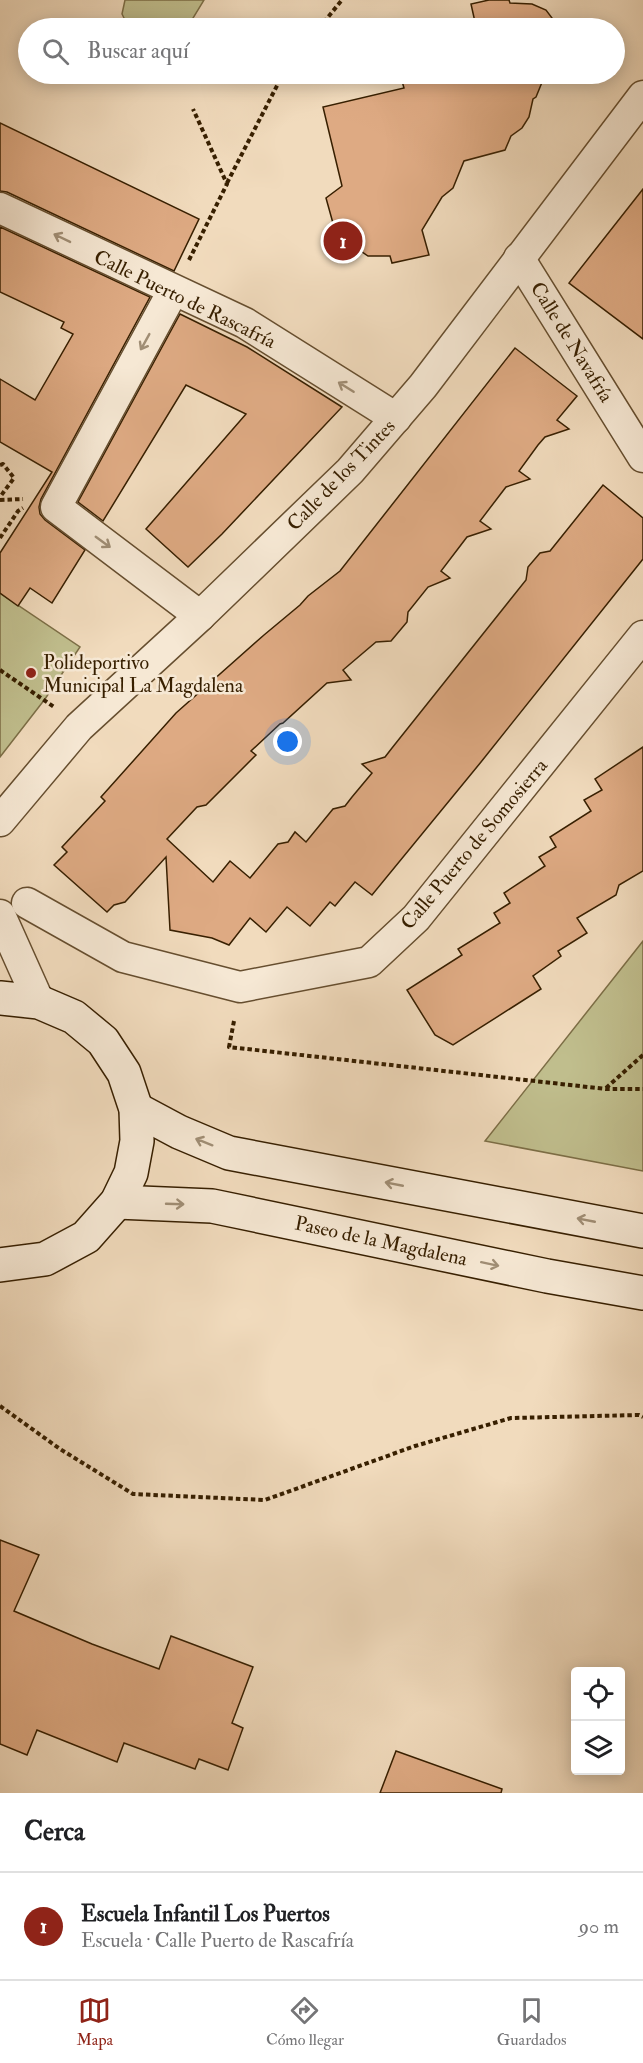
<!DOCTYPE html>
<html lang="es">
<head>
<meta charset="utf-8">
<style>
  :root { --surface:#fff; --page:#f2f2f2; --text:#202124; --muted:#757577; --line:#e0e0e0; --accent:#8f2418 }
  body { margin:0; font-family:"IM FELL Double Pica",serif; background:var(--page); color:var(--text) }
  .controls { position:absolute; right:18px; bottom:18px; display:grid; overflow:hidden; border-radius:6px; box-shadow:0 3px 15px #0003 }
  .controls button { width:54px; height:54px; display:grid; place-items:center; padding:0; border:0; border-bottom:2px solid var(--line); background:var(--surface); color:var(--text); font:30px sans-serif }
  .you { position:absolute; left:288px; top:742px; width:21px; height:21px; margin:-15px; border:4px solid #fff; border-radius:50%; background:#1a73e8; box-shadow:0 0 0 9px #1a73e833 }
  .badge { display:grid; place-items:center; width:39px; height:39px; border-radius:50%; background:var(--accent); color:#fff; font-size:20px; font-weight:700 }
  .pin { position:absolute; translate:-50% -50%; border:3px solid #fff; box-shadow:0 2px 6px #0006 }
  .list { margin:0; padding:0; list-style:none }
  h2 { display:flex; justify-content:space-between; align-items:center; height:78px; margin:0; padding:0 24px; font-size:26px }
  h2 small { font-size:20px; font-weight:400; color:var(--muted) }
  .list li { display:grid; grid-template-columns:39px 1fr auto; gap:18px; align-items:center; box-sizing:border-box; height:108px; padding:0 24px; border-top:2px solid var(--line) }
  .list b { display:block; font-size:22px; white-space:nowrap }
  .list p { margin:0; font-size:20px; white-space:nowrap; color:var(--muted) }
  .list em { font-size:20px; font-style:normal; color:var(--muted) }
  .icon { flex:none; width:33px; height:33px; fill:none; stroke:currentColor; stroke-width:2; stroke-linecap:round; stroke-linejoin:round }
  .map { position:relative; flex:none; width:643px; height:1793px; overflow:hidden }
  .search { position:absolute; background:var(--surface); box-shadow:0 3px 15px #0003; left:18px; right:18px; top:18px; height:66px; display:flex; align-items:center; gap:15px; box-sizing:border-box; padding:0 21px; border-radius:33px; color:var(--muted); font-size:22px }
  .sheet { height:186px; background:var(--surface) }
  nav { display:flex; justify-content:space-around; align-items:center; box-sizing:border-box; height:84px; border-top:2px solid var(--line); background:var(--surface); font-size:16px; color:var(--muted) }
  nav a { display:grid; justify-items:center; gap:3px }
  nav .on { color:var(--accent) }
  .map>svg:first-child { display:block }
  .green { fill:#c0be8d; stroke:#7c6e46; stroke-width:1.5 }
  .building { fill:#deaa83; stroke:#371f00; stroke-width:1.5 }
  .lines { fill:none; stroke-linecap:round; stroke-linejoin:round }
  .street-casing { stroke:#664e2f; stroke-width:33 }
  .secondary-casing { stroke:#371f00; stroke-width:36 }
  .path { stroke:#371f00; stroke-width:4; stroke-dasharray:4.5 3; stroke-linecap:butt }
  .street { stroke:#f6e8d4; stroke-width:30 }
  .secondary { stroke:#f6e8d4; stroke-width:33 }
  .oneway { stroke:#a08e75 }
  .poi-dot { fill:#8f2418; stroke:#f6e8d4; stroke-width:2 }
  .labels { text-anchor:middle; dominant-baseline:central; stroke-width:5; stroke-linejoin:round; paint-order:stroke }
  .street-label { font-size:20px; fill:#371f00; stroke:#f6e8d4 }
  .poi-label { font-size:20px; fill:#371f00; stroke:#f6e8d4; text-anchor:start }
</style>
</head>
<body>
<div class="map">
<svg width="643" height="1793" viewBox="0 0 643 1793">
  <rect width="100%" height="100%" fill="#f1dbbd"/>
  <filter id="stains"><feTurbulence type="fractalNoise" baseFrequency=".00333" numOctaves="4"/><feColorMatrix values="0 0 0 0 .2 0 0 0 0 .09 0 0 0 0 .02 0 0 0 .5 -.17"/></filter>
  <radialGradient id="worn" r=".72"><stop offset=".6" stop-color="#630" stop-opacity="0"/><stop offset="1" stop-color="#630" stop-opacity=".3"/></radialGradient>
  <!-- green -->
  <g class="green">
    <polygon points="125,0 204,0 187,28 136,28 125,20 122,14"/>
    <polygon points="0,593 80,647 45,699 0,757"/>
    <polygon points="643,941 643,1171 485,1141"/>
  </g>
  <!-- building -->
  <g class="building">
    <polygon points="489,0 509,0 510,3 532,4 546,10 558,26 563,26 564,28 448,28 475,22 471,4"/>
    <polygon points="400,74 551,74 545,75 536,97 533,99 529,117 522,128 511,136 505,150 464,161 453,188 442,197 422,230 429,255 392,263 390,256 368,256 336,234 326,198 342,186 323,107 404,88"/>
    <polygon points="0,123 199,219 174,271 7,192 0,191"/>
    <polygon points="643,189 643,339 569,283"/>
    <polygon points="0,227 150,297 41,499 39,507 40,514 45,520 85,550 52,603 30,588 18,606 0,593 0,553 52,472 0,442 0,379 35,400 73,334 61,328 64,322 0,292"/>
    <polygon points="180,314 247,347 342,407 222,534 188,567 146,529 246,414 186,385 103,521 78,502"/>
    <polygon points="515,348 577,396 557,420 569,429 545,437 538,445 519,471 530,479 506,487 480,521 491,529 467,537 441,571 450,578 428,587 408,612 407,622 391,641 376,642 343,670 351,680 327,683 283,723 280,724 251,751 256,755 206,805 197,807 167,839 213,882 230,861 250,878 278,844 288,842 295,832 306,842 333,809 345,806 352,797 372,773 362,764 385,757 392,748 526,580 528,567 540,553 550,551 603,485 643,518 643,559 481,762 372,895 355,882 335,906 330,902 310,926 287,907 266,932 250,918 229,945 212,938 170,930 166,857 125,902 114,905 107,912 54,865 67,852 62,847 105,801 101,797 176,713 264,635 300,605 308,596 340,571"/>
    <polygon points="643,747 643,871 619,885 616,895 577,918 587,933 558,951 561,956 533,976 541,989 453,1045 435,1035 407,990 462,955 458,949 500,923 494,913 510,903 504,893 545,866 539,857 556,847 550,837 591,811 584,800 602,790 595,779"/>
    <polygon points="0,1540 39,1555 14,1611 92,1644 159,1669 171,1636 253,1667 232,1723 243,1728 228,1770 199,1759 195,1769 124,1743 117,1762 37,1730 27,1755 0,1744"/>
    <polygon points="396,1751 502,1789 501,1793 380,1793"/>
  </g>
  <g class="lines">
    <defs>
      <g id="street">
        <polyline points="0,208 245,323 396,418"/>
        <polyline points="519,258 643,457"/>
        <polyline points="173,291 56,507 200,616"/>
        <polyline points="0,821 79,727 200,616 350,471 423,386 643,96"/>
        <polyline points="27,903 123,957 240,987 369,962 416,918 643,636"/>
        <polyline points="0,915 39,1002"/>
      </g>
      <g id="secondary">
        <polyline points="0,998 39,1002 74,1017 103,1041 124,1073 136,1109 137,1141 131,1173 117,1202 86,1237 45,1259 0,1265"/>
        <polyline points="136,1109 179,1132 229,1153 643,1231"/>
        <polyline points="117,1202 212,1206 547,1276 643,1293"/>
      </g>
    </defs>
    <!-- street casing -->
    <use href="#street" class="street-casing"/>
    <!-- secondary casing -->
    <use href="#secondary" class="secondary-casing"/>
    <!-- path -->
    <g class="path">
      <polyline points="319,28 342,0"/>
      <polyline points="227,183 283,74"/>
      <polyline points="189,260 227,184 193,109"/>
      <polyline points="0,465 3,464 14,478 0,497"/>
      <polyline points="0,500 23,499"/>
      <polyline points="0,538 18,511 23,508"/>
      <polyline points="0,670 54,707"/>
      <polyline points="234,1021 229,1047 606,1089 643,1089"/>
      <polyline points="606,1088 643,1055"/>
      <polyline points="0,1406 60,1449 133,1494 265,1500 415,1446 511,1418 639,1415 643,1417"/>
    </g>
    <!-- street -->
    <use href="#street" class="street"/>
    <!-- secondary -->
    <use href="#secondary" class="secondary"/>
  </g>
  <!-- one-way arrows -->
  <defs><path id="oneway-shaft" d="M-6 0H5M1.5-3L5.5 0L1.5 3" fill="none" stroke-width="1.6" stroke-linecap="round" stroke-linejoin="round" transform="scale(1.5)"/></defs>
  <g class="oneway">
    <use href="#oneway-shaft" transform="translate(62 238) rotate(-154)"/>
    <use href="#oneway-shaft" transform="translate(145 342) rotate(119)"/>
    <use href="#oneway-shaft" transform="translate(346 387) rotate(-148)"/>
    <use href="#oneway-shaft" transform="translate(103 542) rotate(36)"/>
    <use href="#oneway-shaft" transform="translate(204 1142) rotate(-158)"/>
    <use href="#oneway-shaft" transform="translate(394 1184) rotate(-169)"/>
    <use href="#oneway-shaft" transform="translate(175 1204) rotate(2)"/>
    <use href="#oneway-shaft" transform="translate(586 1220) rotate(-169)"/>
    <use href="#oneway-shaft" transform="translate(490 1264) rotate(12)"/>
  </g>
  <!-- markers -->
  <circle class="poi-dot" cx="31" cy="673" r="6"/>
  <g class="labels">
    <!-- street labels -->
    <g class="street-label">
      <text transform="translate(185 299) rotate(26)">Calle Puerto de Rascafría</text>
      <text transform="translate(572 342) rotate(58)">Calle de Navafría</text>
      <text transform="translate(341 475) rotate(-46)">Calle de los Tintes</text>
      <text transform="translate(474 844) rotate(-50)">Calle Puerto de Somosierra</text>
      <text transform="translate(381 1241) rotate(12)">Paseo de la Magdalena</text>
    </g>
    <!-- poi labels -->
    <g class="poi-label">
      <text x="43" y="662">Polideportivo<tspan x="43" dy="23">Municipal La Magdalena</tspan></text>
    </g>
  </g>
  <rect width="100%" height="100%" filter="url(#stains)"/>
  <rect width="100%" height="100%" fill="url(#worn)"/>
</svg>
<div class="controls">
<button><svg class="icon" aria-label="locate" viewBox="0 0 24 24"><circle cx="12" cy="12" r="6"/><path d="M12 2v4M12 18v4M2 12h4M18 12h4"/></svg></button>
<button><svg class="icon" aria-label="layers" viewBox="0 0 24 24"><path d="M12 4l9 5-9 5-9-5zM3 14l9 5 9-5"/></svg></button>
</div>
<div class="you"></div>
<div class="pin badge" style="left:343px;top:241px">1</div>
<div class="search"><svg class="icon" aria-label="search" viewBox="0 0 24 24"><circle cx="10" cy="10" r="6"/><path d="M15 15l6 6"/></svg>Buscar aquí</div>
</div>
<section class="sheet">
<h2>Cerca<small></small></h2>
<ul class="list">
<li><span class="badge">1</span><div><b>Escuela Infantil Los Puertos</b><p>Escuela · Calle Puerto de Rascafría</p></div><em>90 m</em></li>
</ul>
</section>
<nav>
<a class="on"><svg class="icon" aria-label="map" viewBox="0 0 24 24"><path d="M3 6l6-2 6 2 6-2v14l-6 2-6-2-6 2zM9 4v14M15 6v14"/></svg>Mapa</a>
<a><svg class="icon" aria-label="directions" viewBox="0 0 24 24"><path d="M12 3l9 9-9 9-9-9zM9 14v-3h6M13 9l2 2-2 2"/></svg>Cómo llegar</a>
<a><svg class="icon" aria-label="saved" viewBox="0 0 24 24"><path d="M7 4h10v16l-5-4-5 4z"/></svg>Guardados</a>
</nav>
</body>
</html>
